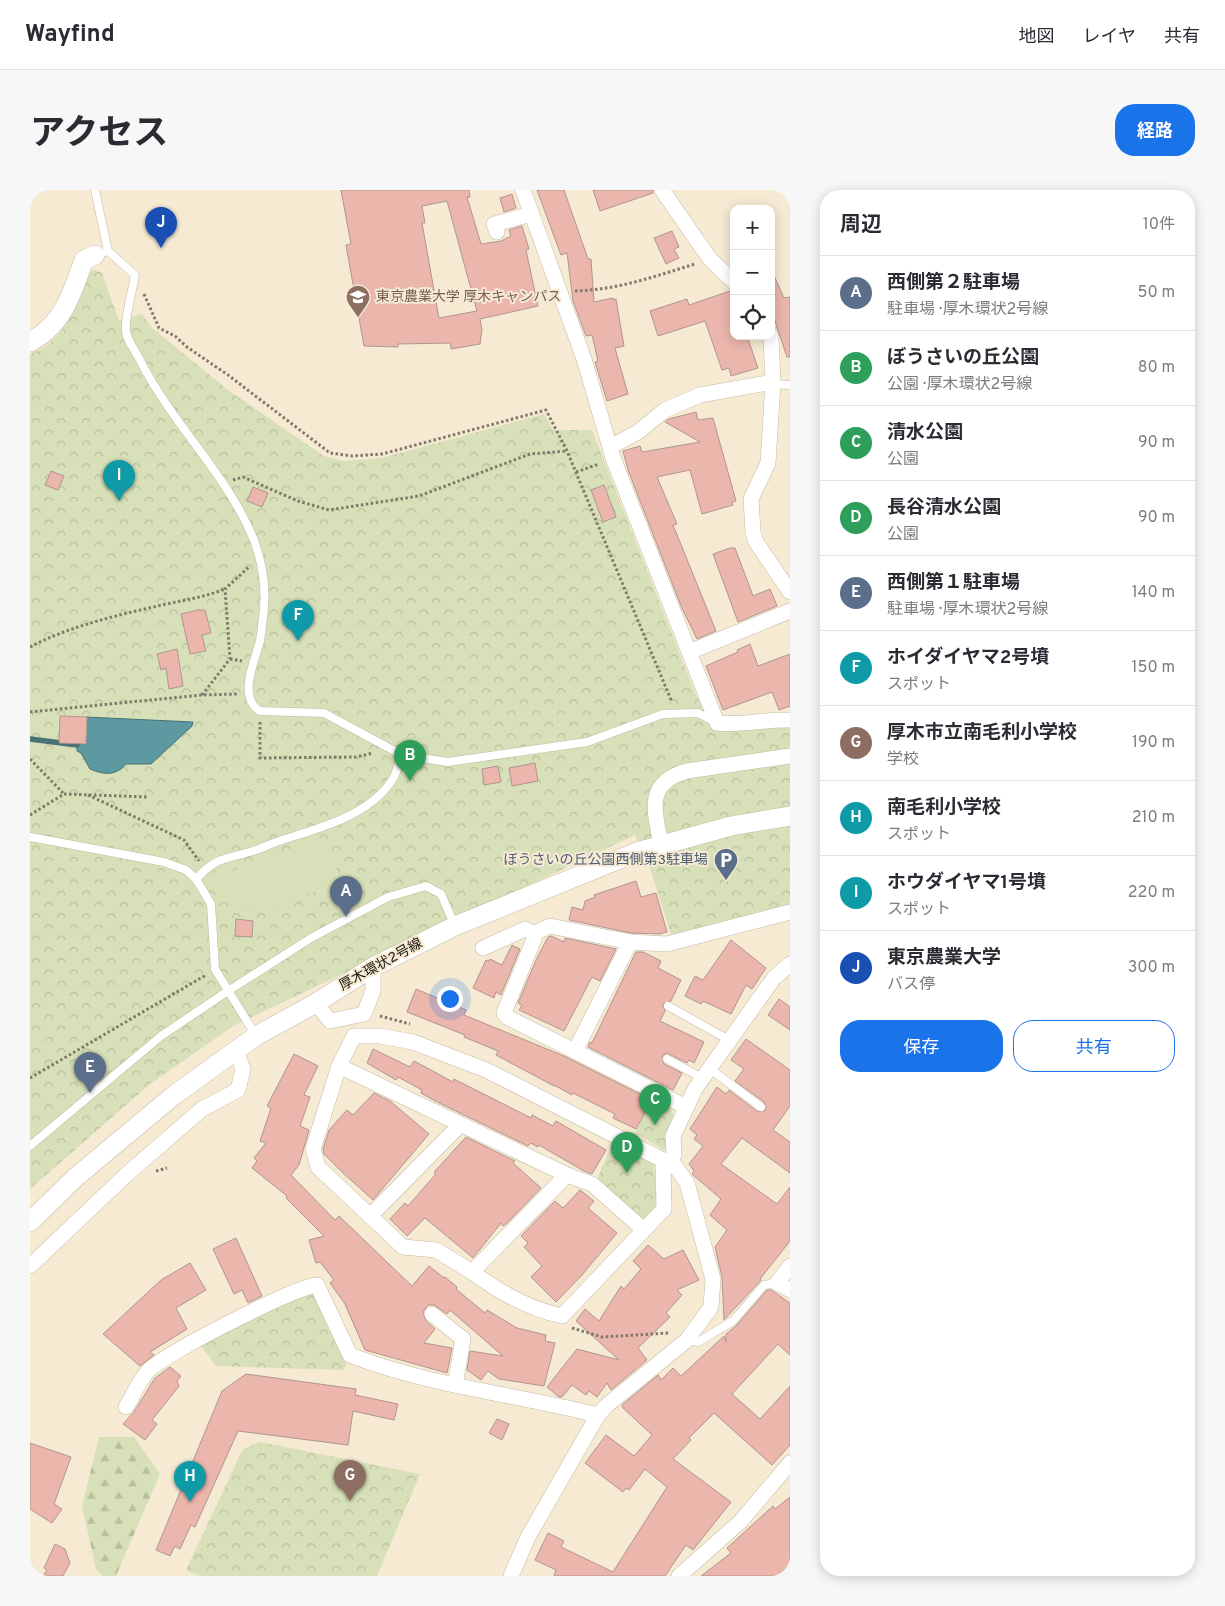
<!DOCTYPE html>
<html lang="ja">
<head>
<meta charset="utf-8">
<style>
  :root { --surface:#fff; --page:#f7f7f7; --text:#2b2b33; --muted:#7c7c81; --line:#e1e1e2; --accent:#1a73e8 }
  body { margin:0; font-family:Overpass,"Noto Sans JP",sans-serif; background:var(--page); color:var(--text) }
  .controls { position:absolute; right:15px; top:15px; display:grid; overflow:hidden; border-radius:10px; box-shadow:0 2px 12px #0003 }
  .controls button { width:45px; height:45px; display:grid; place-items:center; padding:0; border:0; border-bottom:1px solid var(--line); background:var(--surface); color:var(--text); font:25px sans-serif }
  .you { position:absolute; left:419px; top:808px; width:18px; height:18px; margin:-12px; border:4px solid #fff; border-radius:50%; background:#1a73e8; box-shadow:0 0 0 8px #1a73e833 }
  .badge { display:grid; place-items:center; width:32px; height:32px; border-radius:50%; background:var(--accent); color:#fff; font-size:16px; font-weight:700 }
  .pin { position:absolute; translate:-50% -41px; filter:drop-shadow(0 1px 2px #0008) }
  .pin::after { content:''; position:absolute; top:26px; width:18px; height:15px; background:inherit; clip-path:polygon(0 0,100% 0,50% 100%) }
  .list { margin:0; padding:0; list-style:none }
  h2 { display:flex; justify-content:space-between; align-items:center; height:65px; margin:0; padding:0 20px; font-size:21px }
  h2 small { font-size:16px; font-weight:400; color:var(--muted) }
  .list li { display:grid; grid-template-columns:32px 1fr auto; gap:15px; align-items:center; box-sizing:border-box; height:75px; padding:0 20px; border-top:1px solid var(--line) }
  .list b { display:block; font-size:19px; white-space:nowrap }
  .list p { margin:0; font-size:16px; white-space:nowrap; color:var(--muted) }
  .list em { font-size:16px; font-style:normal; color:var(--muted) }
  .actions { display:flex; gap:10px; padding:15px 20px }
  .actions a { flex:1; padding:11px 0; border:1px solid var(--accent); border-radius:20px; text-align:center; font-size:18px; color:var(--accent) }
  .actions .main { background:var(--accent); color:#fff }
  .icon { flex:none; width:28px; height:28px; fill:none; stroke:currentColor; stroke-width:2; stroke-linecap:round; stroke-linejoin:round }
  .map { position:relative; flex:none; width:760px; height:1386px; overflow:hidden; border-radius:20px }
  header { display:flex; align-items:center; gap:30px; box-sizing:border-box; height:70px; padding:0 25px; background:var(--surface); border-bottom:1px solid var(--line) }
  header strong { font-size:24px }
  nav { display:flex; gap:28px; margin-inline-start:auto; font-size:18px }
  .intro { display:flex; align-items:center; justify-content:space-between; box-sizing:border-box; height:120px; padding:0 30px }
  h1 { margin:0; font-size:35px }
  .button { padding:12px 22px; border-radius:20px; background:var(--accent); color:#fff; font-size:18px; font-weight:700 }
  main { display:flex; gap:30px; padding:0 30px }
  aside { flex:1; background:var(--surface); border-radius:20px; box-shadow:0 2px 12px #0003 }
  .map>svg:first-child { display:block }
  .forest { fill:url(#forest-firs) }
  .park { fill:url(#park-crowns) }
  .pitch { fill:#d7e0b8 }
  .water { fill:#5d99a1; stroke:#497275 }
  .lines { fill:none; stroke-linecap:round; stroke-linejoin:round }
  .stream { stroke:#497275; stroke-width:5.5 }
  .building { fill:#ebb6ac; stroke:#b09590; fill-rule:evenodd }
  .service-casing { stroke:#c6baa4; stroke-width:9 }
  .minor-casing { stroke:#c6baa4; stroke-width:16 }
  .tertiary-casing { stroke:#c6baa4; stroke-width:20 }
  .path { stroke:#807869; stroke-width:3; stroke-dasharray:2.5 2.5; stroke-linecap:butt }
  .service { stroke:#fff; stroke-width:8 }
  .minor { stroke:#fff; stroke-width:15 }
  .tertiary { stroke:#fff; stroke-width:19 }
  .labels { text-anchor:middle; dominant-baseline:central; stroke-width:4; stroke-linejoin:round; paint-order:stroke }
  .education-label { font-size:14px; fill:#785e54; stroke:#f6ead3; text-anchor:start }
  .service-label { font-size:14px; fill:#4e5e75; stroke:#f6ead3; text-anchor:end }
  .street-label { font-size:14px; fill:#1a160e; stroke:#f6ead3 }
</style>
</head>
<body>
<header>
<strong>Wayfind</strong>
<nav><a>地図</a><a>レイヤ</a><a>共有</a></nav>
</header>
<div class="intro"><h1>アクセス</h1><a class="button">経路</a></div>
<main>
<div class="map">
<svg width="760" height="1386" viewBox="0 0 760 1386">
  <defs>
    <pattern id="forest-firs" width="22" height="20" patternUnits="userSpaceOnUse" patternTransform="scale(1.25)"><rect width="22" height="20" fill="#d7e0b8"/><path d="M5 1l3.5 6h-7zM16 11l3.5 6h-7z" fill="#b8bf9d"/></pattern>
    <pattern id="park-crowns" width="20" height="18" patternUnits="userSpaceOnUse" patternTransform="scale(1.25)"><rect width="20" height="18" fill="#d7e0b8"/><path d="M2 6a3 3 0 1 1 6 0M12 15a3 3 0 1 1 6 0" fill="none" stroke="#b8bf9d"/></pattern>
  </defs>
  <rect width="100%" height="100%" fill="#f6ead3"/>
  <!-- forest -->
  <polygon class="forest" points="69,1247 104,1247 130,1284 86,1386 73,1386 66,1379 52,1316"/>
  <!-- park -->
  <g class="park">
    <path d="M65 80 72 83 89 131 112 124 121 137 198 200 294 266 314 271 351 268 514 224 523 240H562L665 503 681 533 760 535V715L706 732 649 745 641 744 621 681 605 645 205 835 120 894 0 999V164C36 151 47 115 59 82Z"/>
    <polygon points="621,910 641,920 644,927 639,960 634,960 605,943"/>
    <polygon points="583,952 624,974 627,1016 614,1029 606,1028 566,992"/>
    <polygon points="285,1103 317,1173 313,1180 186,1176 171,1156 237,1117"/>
    <polygon points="230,1252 390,1284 347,1386 170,1386 156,1380 213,1259"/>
  </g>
  <!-- pitch -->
  <polygon class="pitch" points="290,650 313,690 240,719 191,712 178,691 234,667"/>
  <!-- water -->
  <path class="water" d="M56 527 163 532 162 536 121 574H96C86 586 74 585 60 579L51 563 47 561V554H56Z"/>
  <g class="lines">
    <!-- stream -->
    <polyline class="stream" points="0,549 47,555"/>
  </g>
  <!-- building -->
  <g class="building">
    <path d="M311 0H439L440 7H437L451 54 471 51 481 46 479 40 492 36 499 59 496 60 508 116 450 129 452 140 450 154 421 159 420 153 368 154V157L334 156 316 55 321 54ZM417 11 447 121 409 128 392 33H395L392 16Z"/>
    <polygon points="507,0 534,0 558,69 561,69 564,112 583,108 583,110 586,109 594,156 585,158 598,204 577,211 565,172 568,171 562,145 556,146 543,111 537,63 531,65"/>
    <polygon points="563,0 623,0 623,3 570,21"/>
    <polygon points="482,4 486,18 474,22 470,8"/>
    <polygon points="642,41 649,57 644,59 649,68 636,74 624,48"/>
    <polygon points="741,79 754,108 760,107 760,167 757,167 741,119"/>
    <polygon points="700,101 704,113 704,146 717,146 728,178 701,186 699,178 692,180 675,131 628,146 620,121 657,109 659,115"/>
    <polygon points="666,222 668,230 683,228 706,311 702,312 703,315 672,324 660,280 627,287 647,334 643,335 686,441 667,449 651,416 598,280 593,261 610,256 612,262 670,252 635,232 639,229"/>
    <polygon points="21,281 34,286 28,300 15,295"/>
    <polygon points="574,295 586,327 573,332 561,300"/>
    <polygon points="223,297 238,303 232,317 217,311"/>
    <polygon points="700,358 705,358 723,406 740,399 747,416 708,432 683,364"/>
    <polygon points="168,420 175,420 181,443 172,445 176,461 160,464 151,424"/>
    <polygon points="720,454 728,476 760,464 760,516 749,520 742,502 693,520 676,476 708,462 707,460"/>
    <polygon points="147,459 153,496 139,499 136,478 131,480 127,464"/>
    <polygon points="30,526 57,527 56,554 29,553"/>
    <polygon points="505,573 508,591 482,596 479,578"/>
    <polygon points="468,576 471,592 454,595 452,579"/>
    <polygon points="606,691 611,707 626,703 637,742 630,744 601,743 539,730 542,717 553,720 555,711 565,707 564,705"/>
    <polygon points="206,729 223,731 222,747 205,746"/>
    <polygon points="521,746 534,752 535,748 586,759 570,791 562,787 534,841 489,820 492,815 488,813 507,768 518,747"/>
    <polygon points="701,750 736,778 722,799 716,795 701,824 673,811 671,814 655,806 665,786 673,790"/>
    <polygon points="482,755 490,759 471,805 466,802 464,808 443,798 456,770 459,771 460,769 472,775"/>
    <polygon points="606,762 613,762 631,771 628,778 651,790 641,811 633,814 635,821 630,831 674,852 664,873 659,870 657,873 637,863 632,866 634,874 652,883 643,900 558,857 560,852 562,853"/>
    <polygon points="386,799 436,820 434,825 534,866 622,910 606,939 583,928 585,924 543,903 542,905 524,895 524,896 466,865 468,861 434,847 435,845 377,822"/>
    <polygon points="749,809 760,817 760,840 738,825"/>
    <polygon points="716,849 760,880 760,916 743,940 760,952 760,983 712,948 691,974 747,1014 760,997 760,1051 730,1089 731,1090 694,1130 692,1087 685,1057 697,1040 680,1025 691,1009 662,984 664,981 659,974 673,956 664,949 667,945 660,939 687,897 696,904 699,900 728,922 736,920 734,912 705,891 714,879 701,870"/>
    <polygon points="343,859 380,877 384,871 423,892 424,889 501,928 502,925 523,936 526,931 576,960 562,984 554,981 509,955 508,957 501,953 498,956 405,911 391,903 392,900 368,887 366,890 337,873"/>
    <polygon points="264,864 288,876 274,905 280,907 270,936 279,940 269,975 261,985 305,1030 309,1026 382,1096 399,1076 414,1088 415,1087 427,1097 426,1099 455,1123 457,1120 487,1138 516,1145 515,1151 525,1153 514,1196 469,1189 458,1181 451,1190 437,1180 440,1161 473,1166 420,1120 417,1124 404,1115 398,1115 393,1122 396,1131 405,1139 394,1153 422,1158 417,1183 335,1160 315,1114 300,1093 304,1090 290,1072 286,1073 279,1050 294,1046 256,1008 257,1006 222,978 227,971 224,968 236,953 230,951 241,918 237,916"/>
    <polygon points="344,903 360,911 399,944 343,1010 312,982 294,964 293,959 299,940 317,920 323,925"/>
    <polygon points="436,947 485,971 483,973 511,998 478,1032 473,1036 471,1033 443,1068 395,1028 377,1046 360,1029 375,1013 378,1016 405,985 405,981"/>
    <polygon points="550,1000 564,1011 558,1018 587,1043 552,1085 526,1112 501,1087 512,1076 494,1057 498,1053 491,1046 525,1011 533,1018"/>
    <polygon points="206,1048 232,1106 218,1113 212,1100 204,1104 183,1059"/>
    <polygon points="618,1055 634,1069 653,1060 669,1090 647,1100 652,1105 636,1123 640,1127 608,1158 617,1170 581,1200 577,1193 567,1207 559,1201 556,1205 542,1195 532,1207 529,1207 517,1197 547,1159 589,1170 546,1131 555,1119 569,1131 591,1096 594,1099 611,1079 603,1071"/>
    <polygon points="160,1073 176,1100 146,1118 157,1139 120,1162 124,1165 110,1176 73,1144 131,1090"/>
    <polygon points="737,1100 741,1100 760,1113 760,1165 748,1154 702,1204 730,1229 760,1196 760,1255 742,1275 684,1223 659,1248 661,1250 643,1269 701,1312 663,1360 656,1355 635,1386 524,1386 526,1380 505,1370 518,1343 534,1351 531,1357 583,1382 637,1297 615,1279 599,1300 596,1298 593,1302 555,1273 576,1245 604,1266 622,1245 593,1218 592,1215 628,1185 631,1190 643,1178 651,1186 694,1146 696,1152 696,1144 707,1135"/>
    <polygon points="140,1177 151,1186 147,1191 149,1196 122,1230 127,1234 115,1250 93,1234 104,1222 125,1188"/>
    <polygon points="216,1184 326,1199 325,1205 368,1214 364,1230 323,1221 318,1255 208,1241 165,1337 161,1335 150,1359 145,1356 140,1366 126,1360 192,1201"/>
    <polygon points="467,1229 479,1234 472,1250 459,1243"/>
    <polygon points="0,1253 41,1267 24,1314 32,1319 22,1333 0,1319"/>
    <polygon points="760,1307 760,1386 671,1386 701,1363 697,1358 743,1316 745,1319"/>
    <polygon points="25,1354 35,1359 40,1373 33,1386 13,1386 17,1380 14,1378"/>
  </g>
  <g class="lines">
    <defs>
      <g id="service">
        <polyline points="65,0 78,61"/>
        <path d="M65 65 78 61 105 85C103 98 94 130 96 142 97 151 107 163 111 172 143 235 197 284 224 350 232 372 236 394 234 417 233 428 232 440 230 451 225 470 207 507 230 521L294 523 372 565 418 572 557 552 633 524 668 523 685 532"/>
        <polyline points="742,194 760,195"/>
        <polyline points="0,647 134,672 156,680 166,689 181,714 185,779 226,846"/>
        <path d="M166 689C187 666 197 669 223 661 233 658 242 653 252 650 290 638 342 625 364 587 367 581 369 572 372 565"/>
        <polyline points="638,816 699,850"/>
        <polyline points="637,869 672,888"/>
        <polyline points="679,878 731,917"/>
        <polyline points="0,956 131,846 198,801 281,748 358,707 396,696 411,704 425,736"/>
        <polyline points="657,1150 668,1152 703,1131 734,1095 747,1093"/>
      </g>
      <g id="minor">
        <path d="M493 0 554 169 583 268 687 533C711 536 735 529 760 530"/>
        <polyline points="632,0 680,69 704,92"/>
        <polyline points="467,42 464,34 501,24"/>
        <polyline points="741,146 743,192 738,273 721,309 723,342 726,352 760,402"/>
        <polyline points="580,257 608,242 635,220 670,205 743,192"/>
        <polyline points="659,462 760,421"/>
        <path d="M631 655C625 621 614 593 657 581L760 566"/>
        <polyline points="504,743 504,749 474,823 477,827 656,917"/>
        <polyline points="453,758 495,739 504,743 520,736 600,752 637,754 760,722"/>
        <polyline points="286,813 300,831 334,824 343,801 343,777"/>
        <polyline points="545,861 600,752"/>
        <polyline points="309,876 537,985"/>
        <polyline points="340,1026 429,936"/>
        <polyline points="614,1040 562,994 537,985 442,1082 406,1060 373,1057 288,977 283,959 309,876 324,846 350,846 383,852 456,880 633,970 641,970"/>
        <polyline points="0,1076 96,985 172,919 208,900 213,879 206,860"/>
        <polyline points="760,1076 747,1093 760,1100"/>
        <path d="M442 1082C469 1102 498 1119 532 1126L634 1019 633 970"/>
        <polyline points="402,1124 433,1149 425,1195"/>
        <path d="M96 1217C103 1206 109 1191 118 1181 132 1165 266 1096 287 1095L320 1165C399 1196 485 1204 568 1225"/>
        <polyline points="481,1386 498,1347 568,1225 576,1216 657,1150 681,1117 683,1089 657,993 641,970 644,965 643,946 665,899 744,788 760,774"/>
        <polyline points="649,1386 710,1332 760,1273"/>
      </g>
      <g id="tertiary">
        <path d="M0 152C33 135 42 103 54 70L65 65"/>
        <polyline points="0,1032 46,987 143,906 226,846 286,813 343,777 425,736 607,662 701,636 760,626"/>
      </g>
    </defs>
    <!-- service casing -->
    <use href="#service" class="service-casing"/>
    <!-- minor casing -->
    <use href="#minor" class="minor-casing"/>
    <!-- tertiary casing -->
    <use href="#tertiary" class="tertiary-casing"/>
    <!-- path -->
    <g class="path">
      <path d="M545 101C587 100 626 86 665 74"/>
      <polyline points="114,104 129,138 145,146 157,157 198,185 300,263 322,266 352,264 516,220 537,261 642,512"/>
      <polyline points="546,282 569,274"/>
      <polyline points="203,290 213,287 268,311 299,320 389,306 500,264 537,261"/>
      <path d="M0 457C40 436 88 425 132 415 154 410 175 407 195 399"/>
      <polyline points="200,469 212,471"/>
      <polyline points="172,505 200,469 195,399 219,377"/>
      <polyline points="0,522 171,505 208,504"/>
      <polyline points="230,532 230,568 326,567 343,563"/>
      <polyline points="0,569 34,604"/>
      <polyline points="58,605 154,650 169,671"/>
      <polyline points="0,625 34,604 119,607"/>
      <polyline points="350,826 380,834"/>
      <polyline points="0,888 176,785"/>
      <polyline points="126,981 137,978"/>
      <polyline points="542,1138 572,1147 639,1143"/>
    </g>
    <!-- service -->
    <use href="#service" class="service"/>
    <!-- minor -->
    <use href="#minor" class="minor"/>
    <!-- tertiary -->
    <use href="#tertiary" class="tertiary"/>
  </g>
  <!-- icons -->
  <defs>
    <symbol id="university-pin" viewBox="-11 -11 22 30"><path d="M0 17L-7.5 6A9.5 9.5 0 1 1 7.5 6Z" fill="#8d6e63" stroke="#f6ead3"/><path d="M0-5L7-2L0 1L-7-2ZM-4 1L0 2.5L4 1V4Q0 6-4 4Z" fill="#fff"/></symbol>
    <symbol id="parking-pin" viewBox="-11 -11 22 30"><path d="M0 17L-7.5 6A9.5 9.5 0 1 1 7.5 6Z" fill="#5c6f8a" stroke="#f6ead3"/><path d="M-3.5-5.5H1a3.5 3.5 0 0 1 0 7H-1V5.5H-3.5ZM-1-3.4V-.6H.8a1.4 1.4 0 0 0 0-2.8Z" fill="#fff"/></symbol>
  </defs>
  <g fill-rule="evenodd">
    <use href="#university-pin" x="314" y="93" width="28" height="38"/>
    <use href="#parking-pin" x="682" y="656" width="28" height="38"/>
  </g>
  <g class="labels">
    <!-- education labels -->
    <g class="education-label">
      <text x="346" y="107">東京農業大学 厚木キャンパス</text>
    </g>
    <!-- service labels -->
    <g class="service-label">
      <text x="678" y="670">ぼうさいの丘公園西側第3駐車場</text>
    </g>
    <!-- street labels -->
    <g class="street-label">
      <text transform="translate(351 775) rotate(-29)">厚木環状2号線</text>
    </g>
  </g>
</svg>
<div class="controls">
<button>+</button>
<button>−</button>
<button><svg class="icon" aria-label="locate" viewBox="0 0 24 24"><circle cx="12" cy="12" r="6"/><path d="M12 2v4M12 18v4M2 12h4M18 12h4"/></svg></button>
</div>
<div class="you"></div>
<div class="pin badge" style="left:316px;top:727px;background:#5c6f8a">A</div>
<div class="pin badge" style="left:380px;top:591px;background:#2e9e5b">B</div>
<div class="pin badge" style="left:625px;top:935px;background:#2e9e5b">C</div>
<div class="pin badge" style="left:597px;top:983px;background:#2e9e5b">D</div>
<div class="pin badge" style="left:60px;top:903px;background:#5c6f8a">E</div>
<div class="pin badge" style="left:268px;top:451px;background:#0f9aa8">F</div>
<div class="pin badge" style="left:320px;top:1311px;background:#8d6e63">G</div>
<div class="pin badge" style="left:160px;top:1312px;background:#0f9aa8">H</div>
<div class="pin badge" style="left:89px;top:311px;background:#0f9aa8">I</div>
<div class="pin badge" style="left:131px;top:58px;background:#1a4fb4">J</div>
</div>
<aside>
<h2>周辺<small>10件</small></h2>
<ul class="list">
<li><span class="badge" style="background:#5c6f8a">A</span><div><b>西側第２駐車場</b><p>駐車場 · 厚木環状2号線</p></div><em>50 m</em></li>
<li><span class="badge" style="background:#2e9e5b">B</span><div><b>ぼうさいの丘公園</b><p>公園 · 厚木環状2号線</p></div><em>80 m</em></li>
<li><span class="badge" style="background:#2e9e5b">C</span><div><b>清水公園</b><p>公園</p></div><em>90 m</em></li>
<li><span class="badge" style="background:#2e9e5b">D</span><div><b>長谷清水公園</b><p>公園</p></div><em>90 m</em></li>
<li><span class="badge" style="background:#5c6f8a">E</span><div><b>西側第１駐車場</b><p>駐車場 · 厚木環状2号線</p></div><em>140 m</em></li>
<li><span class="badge" style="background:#0f9aa8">F</span><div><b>ホイダイヤマ2号墳</b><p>スポット</p></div><em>150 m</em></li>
<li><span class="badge" style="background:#8d6e63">G</span><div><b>厚木市立南毛利小学校</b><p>学校</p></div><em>190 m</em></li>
<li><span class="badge" style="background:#0f9aa8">H</span><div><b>南毛利小学校</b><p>スポット</p></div><em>210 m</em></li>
<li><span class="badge" style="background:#0f9aa8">I</span><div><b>ホウダイヤマ1号墳</b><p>スポット</p></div><em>220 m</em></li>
<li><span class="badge" style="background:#1a4fb4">J</span><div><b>東京農業大学</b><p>バス停</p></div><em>300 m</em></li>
</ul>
<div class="actions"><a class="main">保存</a><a>共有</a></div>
</aside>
</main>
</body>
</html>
